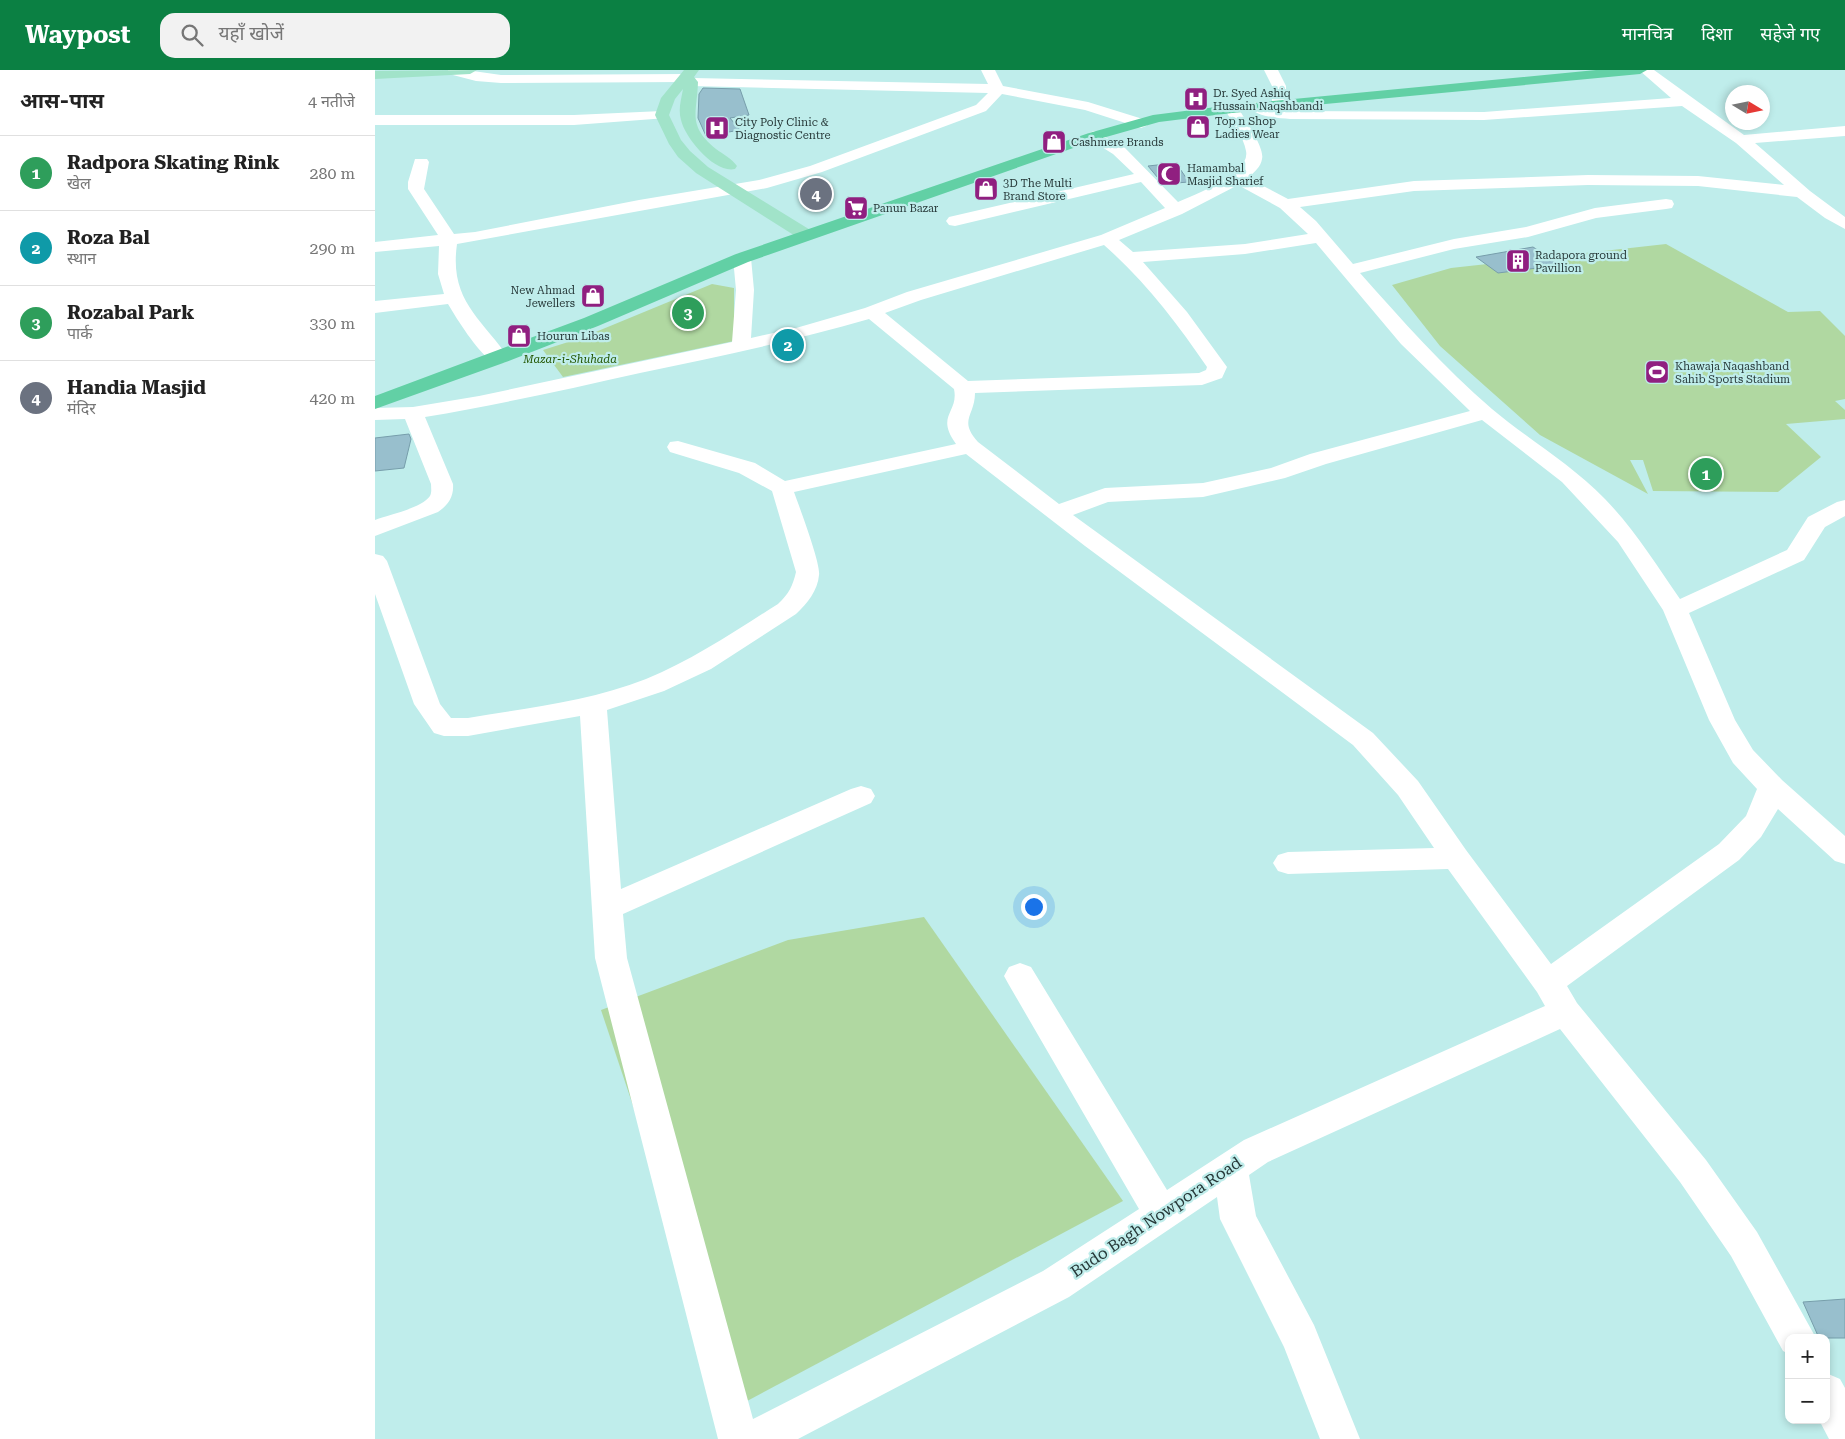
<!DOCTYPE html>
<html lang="hi">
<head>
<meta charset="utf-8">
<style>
  :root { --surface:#fff; --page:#f2f2f2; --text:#222; --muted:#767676; --line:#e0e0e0; --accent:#0b8043 }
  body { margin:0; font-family:"Roboto Serif","Noto Sans Devanagari",serif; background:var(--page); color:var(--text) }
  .controls { position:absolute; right:15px; bottom:15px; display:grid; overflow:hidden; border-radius:10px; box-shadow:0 2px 8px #0003 }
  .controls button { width:45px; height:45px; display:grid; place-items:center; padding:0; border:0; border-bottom:1px solid var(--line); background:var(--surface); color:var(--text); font:25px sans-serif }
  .compass { position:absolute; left:1350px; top:15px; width:45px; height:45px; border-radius:50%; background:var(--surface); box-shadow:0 2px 8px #0003; rotate:100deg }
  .you { position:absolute; left:658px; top:836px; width:18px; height:18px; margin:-12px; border:4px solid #fff; border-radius:50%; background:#1a73e8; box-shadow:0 0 0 8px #1a73e833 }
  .badge { display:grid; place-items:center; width:32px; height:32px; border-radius:50%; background:var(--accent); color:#fff; font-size:16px; font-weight:700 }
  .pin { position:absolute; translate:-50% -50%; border:2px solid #fff; box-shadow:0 1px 5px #0006 }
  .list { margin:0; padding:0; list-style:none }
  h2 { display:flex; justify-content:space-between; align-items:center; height:65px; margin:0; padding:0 20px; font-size:21px }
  h2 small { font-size:16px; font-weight:400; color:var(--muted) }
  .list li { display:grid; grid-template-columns:32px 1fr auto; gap:15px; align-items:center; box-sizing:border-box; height:75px; padding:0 20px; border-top:1px solid var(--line) }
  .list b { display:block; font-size:19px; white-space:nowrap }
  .list p { margin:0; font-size:16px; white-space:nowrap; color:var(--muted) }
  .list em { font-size:16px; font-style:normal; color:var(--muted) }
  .icon { flex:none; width:28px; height:28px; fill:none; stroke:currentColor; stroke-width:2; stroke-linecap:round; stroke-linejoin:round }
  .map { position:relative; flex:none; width:1470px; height:1369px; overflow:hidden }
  header { display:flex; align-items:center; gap:30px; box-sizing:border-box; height:70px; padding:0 25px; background:var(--accent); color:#fff }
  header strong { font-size:24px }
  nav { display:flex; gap:28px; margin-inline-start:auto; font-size:18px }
  .search { width:350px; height:45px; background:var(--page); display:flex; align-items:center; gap:12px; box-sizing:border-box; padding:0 18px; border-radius:15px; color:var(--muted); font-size:19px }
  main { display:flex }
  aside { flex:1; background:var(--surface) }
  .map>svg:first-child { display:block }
  .green { fill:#b0d8a1 }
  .building { fill:#98bfcd; stroke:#779eab }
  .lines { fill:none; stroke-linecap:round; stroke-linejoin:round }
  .minor { fill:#fff; fill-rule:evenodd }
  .major { fill:#a1e3c9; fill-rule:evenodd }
  .highway { fill:#62d0a5; fill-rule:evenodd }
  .labels { text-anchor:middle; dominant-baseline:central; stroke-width:4.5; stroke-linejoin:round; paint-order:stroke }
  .far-poi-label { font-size:11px; fill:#273939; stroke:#bfedeb; text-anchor:start }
  .far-park-label { font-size:11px; font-style:italic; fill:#225501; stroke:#bfedeb }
  .near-street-label { font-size:16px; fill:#273939; stroke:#bfedeb }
</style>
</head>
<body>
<header>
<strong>Waypost</strong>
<div class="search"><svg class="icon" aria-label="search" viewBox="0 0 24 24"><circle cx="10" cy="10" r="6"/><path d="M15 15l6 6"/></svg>यहाँ खोजें</div>
<nav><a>मानचित्र</a><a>दिशा</a><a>सहेजे गए</a></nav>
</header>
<main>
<aside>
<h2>आस-पास<small>4 नतीजे</small></h2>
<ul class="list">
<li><span class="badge" style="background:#2e9e5b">1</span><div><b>Radpora Skating Rink</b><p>खेल</p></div><em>280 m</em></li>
<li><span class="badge" style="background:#0f9aa8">2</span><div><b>Roza Bal</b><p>स्थान</p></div><em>290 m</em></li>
<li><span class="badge" style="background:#2e9e5b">3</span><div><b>Rozabal Park</b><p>पार्क</p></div><em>330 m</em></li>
<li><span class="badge" style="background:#6b7280">4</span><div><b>Handia Masjid</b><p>मंदिर</p></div><em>420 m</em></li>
</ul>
</aside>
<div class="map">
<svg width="1470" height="1369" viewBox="0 0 1470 1369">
  <rect width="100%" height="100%" fill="#bfedeb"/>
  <!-- green -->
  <g class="green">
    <polygon points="1291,174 1413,242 1445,241 1470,266 1470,329 1460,331 1470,340 1470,349 1411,354 1446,387 1403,422 1278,421 1268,390 1255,390 1273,424 1165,365 1065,276 1017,215 1076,198"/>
    <polygon points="337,214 359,218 359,271 188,307 168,280 206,268"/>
    <polygon points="549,847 748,1131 359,1338 226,940 413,870"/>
  </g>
  <!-- building -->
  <g class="building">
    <polygon points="328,18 365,19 374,45 355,48 365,60 331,66 323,48 324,24"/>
    <polygon points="801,93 814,112 788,114 773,96"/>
    <polygon points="1158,177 1186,195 1123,203 1101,187"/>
    <polygon points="34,364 36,369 29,398 0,401 0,368"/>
    <polygon points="1470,1229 1470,1268 1444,1268 1428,1232"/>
  </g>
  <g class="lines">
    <!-- minor -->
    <g class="minor">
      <path d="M73 0H91L126 5 311 4 318 8 613 14 606 0H620L628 16 713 32 771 50 774 53 771 56 766 58 710 40 627 24 611 41 447 102 392 118 82 174C74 230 106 248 134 288L131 292C126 293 121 295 116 291 101 279 83 251 73 234L0 243V231L69 224 63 204 64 176 0 182V172L63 165 33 119V112L40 89H52L54 92 49 119 79 164 100 162 264 130 384 110 435 96 601 35 613 23 316 16 309 12 126 13 101 11 74 4Z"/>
      <path d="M889 0H903L911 16V35L905 39 915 41 1109 42 1296 28 1264 0H1279L1369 65 1470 56V66L1380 73 1435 121 1470 147V159L1450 148 1422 127 1323 116 1213 115 1039 121 925 137 941 151 978 194 1079 169 1151 157 1220 138 1291 129 1297 130 1299 134 1297 138 1291 139 1221 148 1153 167 1079 179 985 203C1027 250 1069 298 1117 339 1154 370 1196 394 1230 429 1259 459 1281 494 1305 529L1412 480 1433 447 1462 432 1470 430V446L1450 457 1429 490 1314 543 1360 650 1378 680 1407 710 1470 766V794L1460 791 1403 739 1386 767 1364 790 1192 916 1202 933 1331 1090 1382 1162 1441 1268H1414V1284L1408 1281 1356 1186 1305 1112 1185 959 893 1092 874 1105 881 1146 939 1255 985 1369H945L909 1277 845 1149 842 1127 694 1227 423 1369H343L220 888 205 646 93 666H69L59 663 39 634 0 524V484L8 486 12 491 65 634 76 648H93C153 638 215 631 271 609 318 590 360 561 403 534 414 524 418 515 421 502L397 421 364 403 295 382 292 377 295 372 303 371 380 393 410 411 581 374C560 345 584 343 579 319L494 249C418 271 342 287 265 303 194 319 122 335 50 347L78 414C79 427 73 435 63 442L0 466V450C13 445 47 438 55 426 57 422 56 418 56 414L30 349 0 350V338L38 337 104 326 357 272 361 220 358 188 361 184 367 183 373 184 376 188 379 220 376 268 421 258 490 238 532 222 726 165 790 138 766 112 580 156 574 155 571 151 574 147 759 104 738 84 714 69 711 66 714 63 719 61 750 78 803 132C820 124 876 104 871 81 869 67 856 52 850 39L852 36H862L864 39C870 50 890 78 887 89 886 97 879 102 873 108L913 129 1039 111 1213 105 1323 106 1409 115 1361 73 1307 36 1109 50 915 49C902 48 881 47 873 36L875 33 880 32 897 38H900L897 35V16ZM863 115 905 138 933 164 870 174 758 182 744 170 807 144ZM941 173 1026 274 1095 341 935 384 896 398 828 413 730 418 684 434 603 372C583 350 600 346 600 323L827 315 847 308 852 297 812 242 768 192 870 184ZM729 175C770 211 802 253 832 297L831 300 824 303 593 311 510 243 546 230ZM1107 350 1187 412 1243 472 1288 540 1334 650 1358 693 1382 719 1371 746 1344 774 1176 894 1091 780 1043 711 998 663 698 445 733 432 828 427 910 408 951 394ZM591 384 710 476 978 675 1023 725 1059 778 913 782 903 785 898 793 903 801 913 804 1073 799 1162 922 1170 936 869 1070 792 1120 656 897 645 893 634 897 629 906 634 915 764 1139 668 1201 378 1349 252 888 248 844 496 733 500 726 496 719 486 716 476 719 246 819 232 640 289 621 336 599 421 544C432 534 443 520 444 505 446 494 424 436 419 422Z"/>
      <polygon points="287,41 292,42 294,45 292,48 199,55 0,55 0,45 199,45"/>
      <polygon points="1451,1303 1465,1309 1470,1318 1470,1369 1454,1369 1444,1350 1451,1350"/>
    </g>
    <!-- major -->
    <g class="major">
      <polygon points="102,0 95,4 0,9 0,1"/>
      <path d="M309 0H324L319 7 323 12C322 44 312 55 341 79 348 84 357 89 362 96L360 99C340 104 310 68 306 50 303 40 306 30 308 19L300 29 294 45 306 70 315 81 333 97 437 161 440 165 437 169 431 170 425 169 321 103 303 87 294 74 280 45 286 28Z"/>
    </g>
    <!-- highway -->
    <polygon class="highway" points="1221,0 1272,0 1265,4 857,43 784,52 724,69 373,192 223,256 131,292 0,339 0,326 209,248 361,184 714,63 778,45 857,35"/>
  </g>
  <!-- icons -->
  <defs>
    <symbol id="hospital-square" viewBox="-11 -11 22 22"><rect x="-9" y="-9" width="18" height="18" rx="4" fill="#901f80" stroke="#bfedeb"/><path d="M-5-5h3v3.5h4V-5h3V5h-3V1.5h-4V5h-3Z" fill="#fff"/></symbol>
    <symbol id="shop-square" viewBox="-11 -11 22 22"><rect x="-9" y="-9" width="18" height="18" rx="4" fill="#901f80" stroke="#bfedeb"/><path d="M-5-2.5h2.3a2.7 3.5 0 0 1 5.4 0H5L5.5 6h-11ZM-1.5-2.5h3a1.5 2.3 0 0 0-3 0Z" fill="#fff"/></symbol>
    <symbol id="mosque-square" viewBox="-11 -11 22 22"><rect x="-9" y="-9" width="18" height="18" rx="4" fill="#901f80" stroke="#bfedeb"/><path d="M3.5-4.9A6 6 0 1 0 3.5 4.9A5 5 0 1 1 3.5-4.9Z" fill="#fff"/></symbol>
    <symbol id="supermarket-square" viewBox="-11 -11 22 22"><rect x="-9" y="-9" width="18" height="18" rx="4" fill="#901f80" stroke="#bfedeb"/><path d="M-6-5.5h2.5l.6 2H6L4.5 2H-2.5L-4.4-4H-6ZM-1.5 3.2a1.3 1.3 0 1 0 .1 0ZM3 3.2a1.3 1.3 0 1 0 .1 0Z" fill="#fff"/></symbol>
    <symbol id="building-square" viewBox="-11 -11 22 22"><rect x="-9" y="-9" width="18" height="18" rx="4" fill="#901f80" stroke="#bfedeb"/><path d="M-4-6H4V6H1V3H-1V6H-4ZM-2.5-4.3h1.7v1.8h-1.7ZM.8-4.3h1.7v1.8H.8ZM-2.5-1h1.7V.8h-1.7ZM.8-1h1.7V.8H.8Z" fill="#fff"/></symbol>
    <symbol id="stadium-square" viewBox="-11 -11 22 22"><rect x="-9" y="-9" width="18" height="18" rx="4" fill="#901f80" stroke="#bfedeb"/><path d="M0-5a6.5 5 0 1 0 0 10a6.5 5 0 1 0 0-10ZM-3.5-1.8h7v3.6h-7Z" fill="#fff"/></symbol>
  </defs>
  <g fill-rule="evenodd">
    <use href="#hospital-square" x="807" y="15" width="28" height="28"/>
    <use href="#shop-square" x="809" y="43" width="28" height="28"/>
    <use href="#hospital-square" x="328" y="44" width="28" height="28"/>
    <use href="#shop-square" x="665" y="58" width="28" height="28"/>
    <use href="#mosque-square" x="780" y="90" width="28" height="28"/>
    <use href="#shop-square" x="597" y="105" width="28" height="28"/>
    <use href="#supermarket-square" x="467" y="124" width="28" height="28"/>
    <use href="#building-square" x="1129" y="177" width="28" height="28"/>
    <use href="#shop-square" x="204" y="212" width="28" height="28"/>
    <use href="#shop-square" x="130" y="252" width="28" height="28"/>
    <use href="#stadium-square" x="1268" y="288" width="28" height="28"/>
  </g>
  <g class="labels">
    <!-- far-poi labels -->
    <g class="far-poi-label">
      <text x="838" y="23">Dr. Syed Ashiq<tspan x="838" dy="13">Hussain Naqshbandi</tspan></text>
      <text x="840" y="51">Top n Shop<tspan x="840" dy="13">Ladies Wear</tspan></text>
      <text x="360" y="52">City Poly Clinic &amp;<tspan x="360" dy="13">Diagnostic Centre</tspan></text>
      <text x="696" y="72">Cashmere Brands</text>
      <text x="812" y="98">Hamambal<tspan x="812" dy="13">Masjid Sharief</tspan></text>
      <text x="628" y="113">3D The Multi<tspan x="628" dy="13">Brand Store</tspan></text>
      <text x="498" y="138">Panun Bazar</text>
      <text x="1160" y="185">Radapora ground<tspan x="1160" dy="13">Pavillion</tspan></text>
      <text x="200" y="220" text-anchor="end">New Ahmad<tspan x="200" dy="13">Jewellers</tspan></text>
      <text x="162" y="266">Hourun Libas</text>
      <text x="1300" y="296">Khawaja Naqashband<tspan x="1300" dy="13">Sahib Sports Stadium</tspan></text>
    </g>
    <!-- far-park labels -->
    <g class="far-park-label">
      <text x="195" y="289">Mazar-i-Shuhada</text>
    </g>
    <!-- near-street labels -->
    <g class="near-street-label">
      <text transform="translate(781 1147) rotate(-34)">Budo Bagh Nowpora Road</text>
    </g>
  </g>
</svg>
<div class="controls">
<button>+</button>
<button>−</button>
</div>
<svg class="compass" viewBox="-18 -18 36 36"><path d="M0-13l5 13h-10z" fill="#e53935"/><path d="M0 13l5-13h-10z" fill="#767676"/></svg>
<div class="you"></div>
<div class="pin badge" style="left:1331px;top:404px;background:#2e9e5b">1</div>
<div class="pin badge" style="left:413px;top:275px;background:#0f9aa8">2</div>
<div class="pin badge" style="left:313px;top:243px;background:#2e9e5b">3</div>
<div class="pin badge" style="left:441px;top:124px;background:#6b7280">4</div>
</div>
</main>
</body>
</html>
